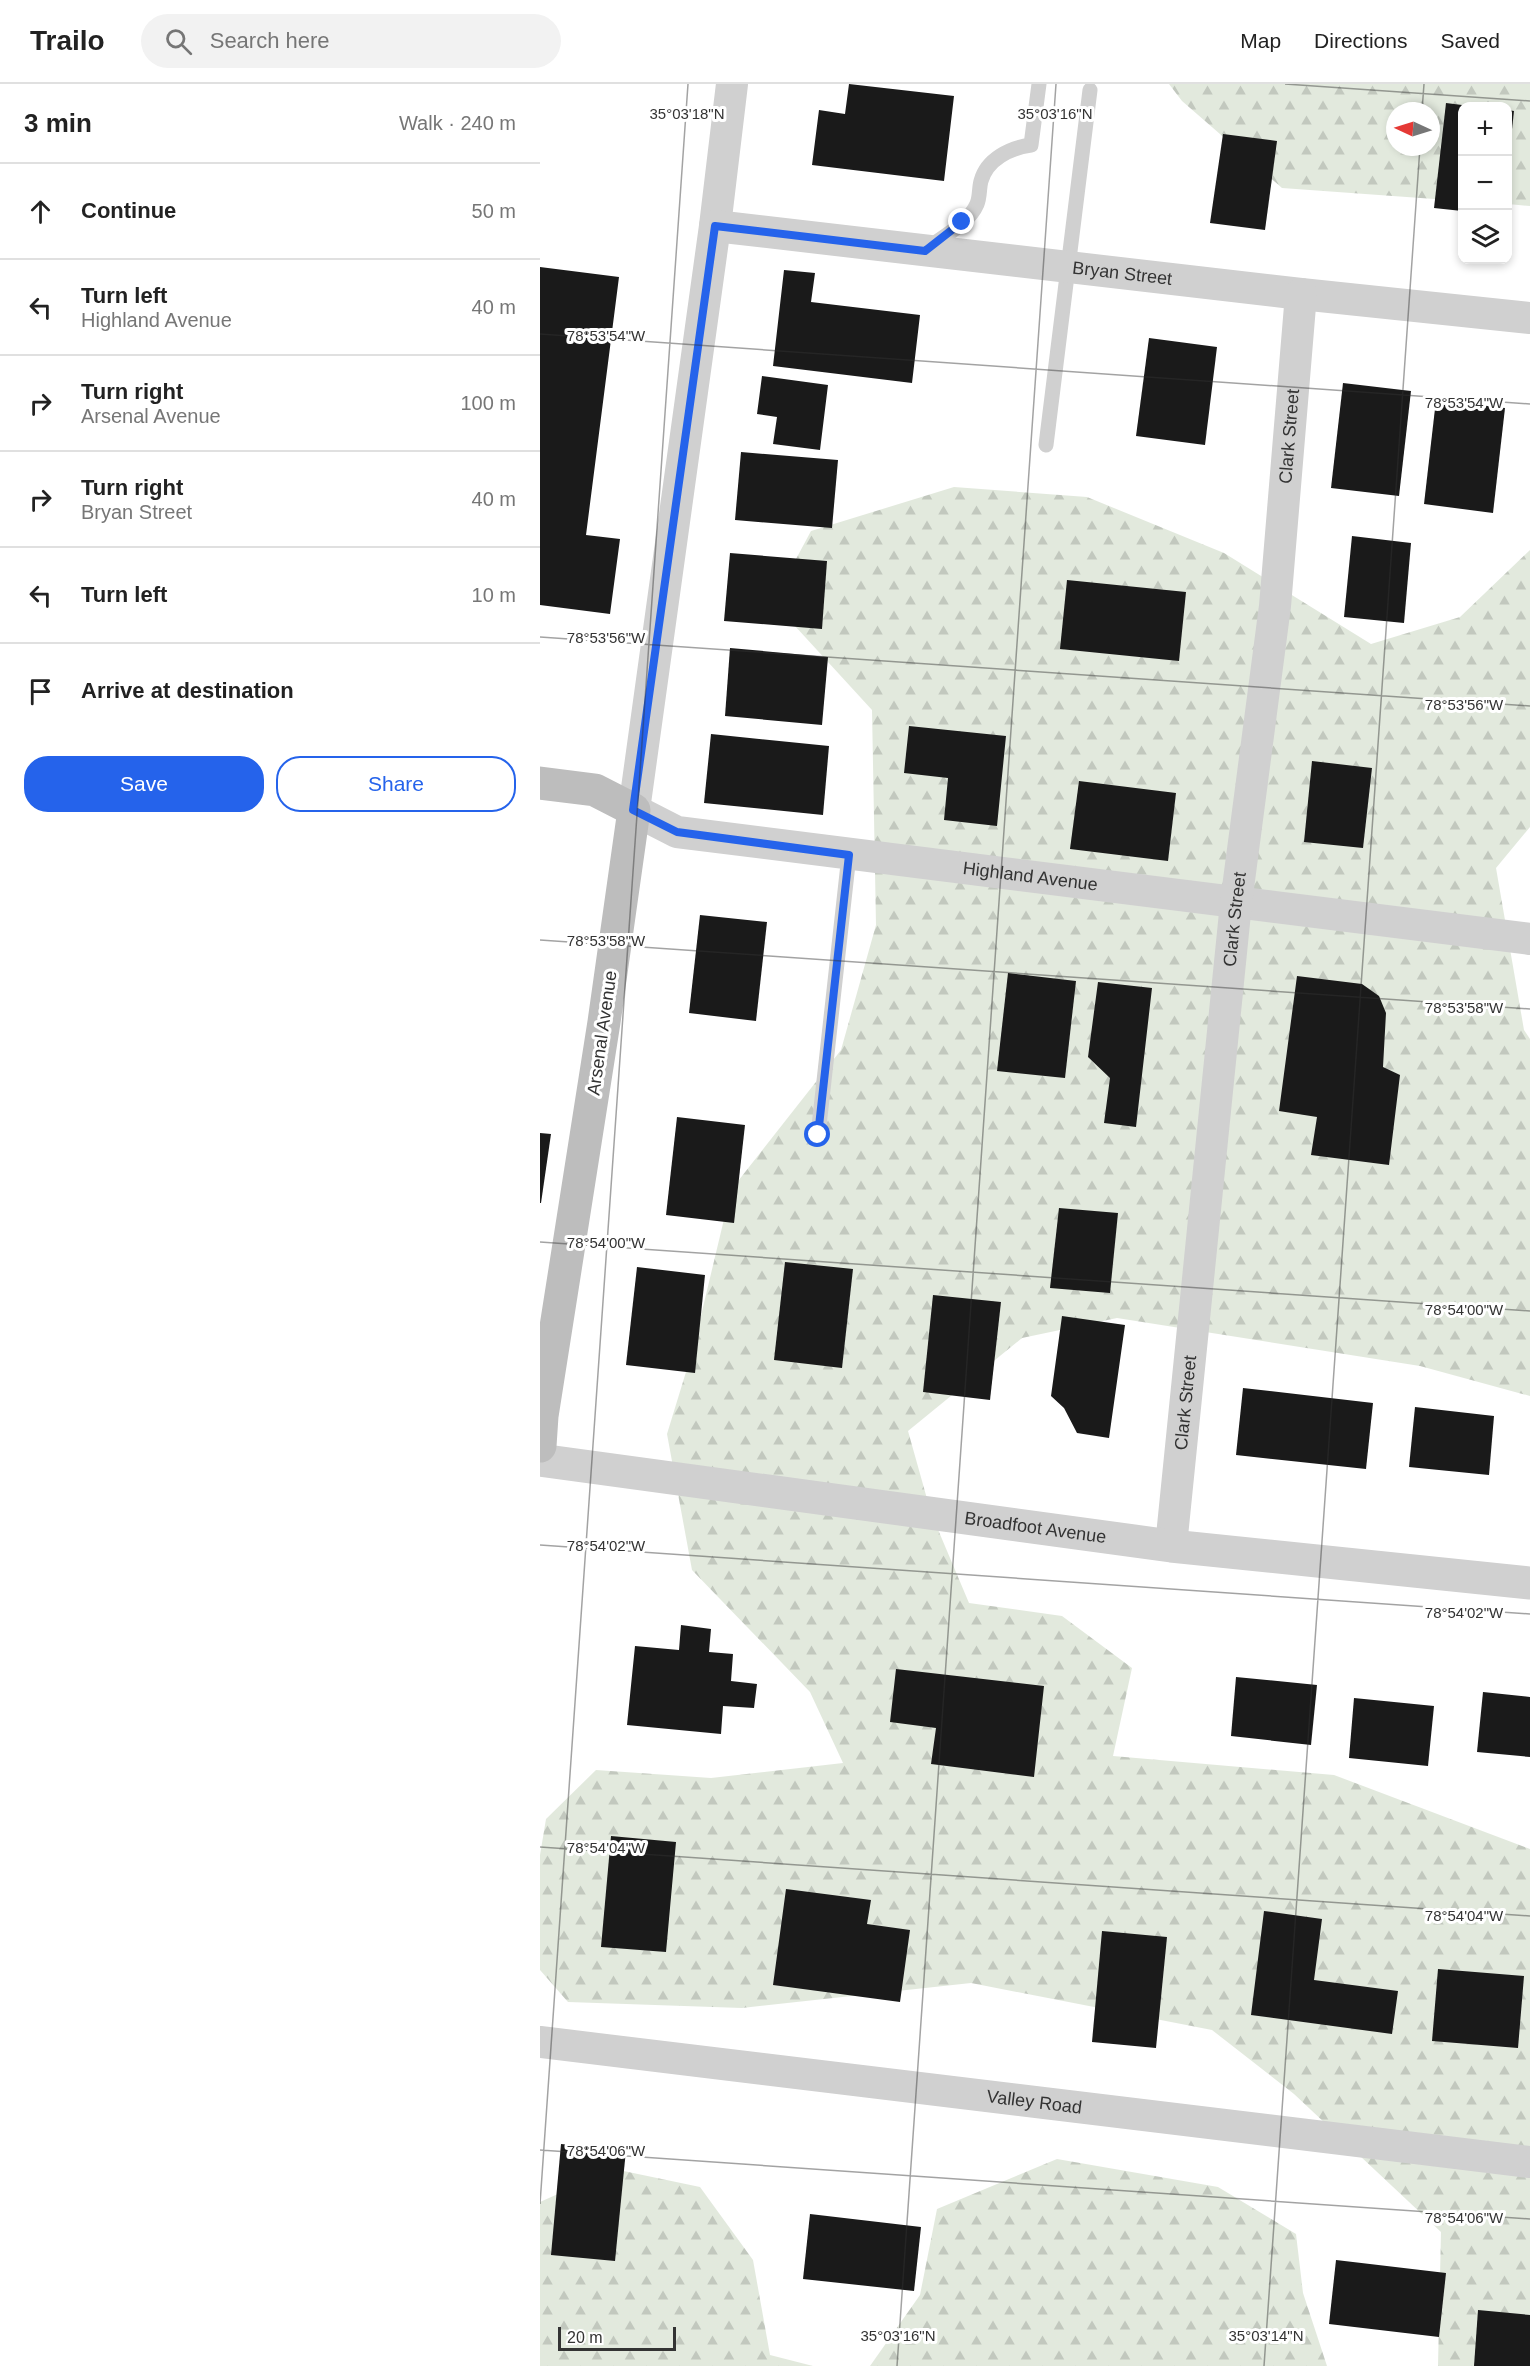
<!DOCTYPE html>
<html lang="en">
<head>
<meta charset="utf-8">
<style>
  :root { --surface:#fff; --page:#f2f2f2; --text:#222; --muted:#767676; --line:#e0e0e0; --accent:#2563eb }
  body { margin:0; font-family:Helvetica,sans-serif; background:var(--page); color:var(--text) }
  .controls { position:absolute; right:18px; top:18px; display:grid; overflow:hidden; border-radius:12px; box-shadow:0 3px 9px #0003 }
  .controls button { width:54px; height:54px; display:grid; place-items:center; padding:0; border:0; border-bottom:2px solid var(--line); background:var(--surface); color:var(--text); font:30px sans-serif }
  .compass { position:absolute; left:846px; top:18px; width:54px; height:54px; border-radius:50%; background:var(--surface); box-shadow:0 3px 9px #0003; rotate:274deg }
  .scale { position:absolute; left:18px; bottom:15px; width:118px; box-sizing:border-box; padding-left:6px; border:3px solid #333; border-top:0; font-size:16px; line-height:21px; white-space:nowrap; color:#333; -webkit-text-stroke:4px #fff; paint-order:stroke }
  .stop { position:absolute; width:18px; height:18px; margin:-14px; border:4px solid #2563eb; border-radius:50%; background:#fff }
  .stop.end { background:#2563eb; border-color:#fff; box-shadow:0 2px 6px #0008 }
  .list { margin:0; padding:0; list-style:none }
  h2 { display:flex; justify-content:space-between; align-items:center; height:78px; margin:0; padding:0 24px; font-size:26px }
  h2 small { font-size:20px; font-weight:400; color:var(--muted) }
  .list li { display:grid; grid-template-columns:39px 1fr auto; gap:18px; align-items:center; box-sizing:border-box; height:96px; padding:0 24px; border-top:2px solid var(--line) }
  .list b { display:block; font-size:22px; white-space:nowrap }
  .list p { margin:0; font-size:20px; white-space:nowrap; color:var(--muted) }
  .list em { font-size:20px; font-style:normal; color:var(--muted) }
  .actions { display:flex; gap:12px; padding:18px 24px }
  .actions a { flex:1; padding:14px 0; border:2px solid var(--accent); border-radius:24px; text-align:center; font-size:21px; color:var(--accent) }
  .actions .main { background:var(--accent); color:#fff }
  .icon { flex:none; width:33px; height:33px; fill:none; stroke:currentColor; stroke-width:2; stroke-linecap:round; stroke-linejoin:round }
  .map { position:relative; flex:none; width:990px; height:2282px; overflow:hidden }
  header { display:flex; align-items:center; gap:36px; box-sizing:border-box; height:84px; padding:0 30px; background:var(--surface); border-bottom:2px solid var(--line) }
  header strong { font-size:28px }
  nav { display:flex; gap:33px; margin-inline-start:auto; font-size:21px }
  .search { width:420px; height:54px; background:var(--page); display:flex; align-items:center; gap:15px; box-sizing:border-box; padding:0 21px; border-radius:33px; color:var(--muted); font-size:22px }
  main { display:flex }
  aside { flex:1; background:var(--surface) }
  .map>svg:first-child { display:block }
  .forest { fill:url(#forest-firs); fill-rule:evenodd }
  .building { fill:#1a1a1a }
  .lines { fill:none; stroke-linecap:round; stroke-linejoin:round }
  .service { stroke:#d0d0d0; stroke-width:15 }
  .minor { stroke:#d0d0d0; stroke-width:32 }
  .tertiary { stroke:#d0d0d0; stroke-width:33 }
  .secondary { stroke:#bdbdbd; stroke-width:33 }
  .route { stroke:#2563eb; stroke-width:8 }
  .ticks { fill:none; stroke:#333; stroke-width:1.5; stroke-opacity:0.45 }
  .labels { text-anchor:middle; dominant-baseline:central; stroke-width:6; stroke-linejoin:round; paint-order:stroke }
  .street-label { font-size:18px; fill:#333; stroke:#fff }
  .ticks-label { font-size:15px; text-anchor:middle; fill:#333; stroke:#fff; stroke-width:6; stroke-linejoin:round; paint-order:stroke }
</style>
</head>
<body>
<header>
<strong>Trailo</strong>
<div class="search"><svg class="icon" aria-label="search" viewBox="0 0 24 24"><circle cx="10" cy="10" r="6"/><path d="M15 15l6 6"/></svg>Search here</div>
<nav><a>Map</a><a>Directions</a><a>Saved</a></nav>
</header>
<main>
<aside>
<h2>3 min<small>Walk · 240 m</small></h2>
<ul class="list">
<li><svg class="icon" aria-label="ahead" viewBox="0 0 24 24"><path d="M12 20V5M6 11l6-6 6 6"/></svg><div><b>Continue</b></div><em>50 m</em></li>
<li><svg class="icon" aria-label="left" viewBox="0 0 24 24"><path d="M17 20v-9H6M10 6l-5 5 5 5"/></svg><div><b>Turn left</b><p>Highland Avenue</p></div><em>40 m</em></li>
<li><svg class="icon" aria-label="right" viewBox="0 0 24 24"><path d="M7 20v-9h11M14 6l5 5-5 5"/></svg><div><b>Turn right</b><p>Arsenal Avenue</p></div><em>100 m</em></li>
<li><svg class="icon" aria-label="right" viewBox="0 0 24 24"><path d="M7 20v-9h11M14 6l5 5-5 5"/></svg><div><b>Turn right</b><p>Bryan Street</p></div><em>40 m</em></li>
<li><svg class="icon" aria-label="left" viewBox="0 0 24 24"><path d="M17 20v-9H6M10 6l-5 5 5 5"/></svg><div><b>Turn left</b></div><em>10 m</em></li>
<li><svg class="icon" aria-label="arrive" viewBox="0 0 24 24"><path d="M6 21V4h12l-3 4 3 4H6"/></svg><div><b>Arrive at destination</b></div></li>
</ul>
<div class="actions"><a class="main">Save</a><a>Share</a></div>
</aside>
<div class="map">
<svg width="990" height="2282" viewBox="0 0 990 2282">
  <defs>
    <pattern id="forest-firs" width="22" height="20" patternUnits="userSpaceOnUse" patternTransform="scale(1.5)"><rect width="22" height="20" fill="#e2e9dd"/><path d="M5 1l3.5 6h-7zM16 11l3.5 6h-7z" fill="#c2c8be"/></pattern>
  </defs>
  <rect width="100%" height="100%" fill="#fff"/>
  <!-- forest -->
  <g class="forest">
    <path d="M629 0H990V122L968 120V22H922V117L742 104 642 17ZM855 27H891V63H855Z"/>
    <polygon points="414,403 547,413 684,469 831,560 920,533 990,466 990,743 956,784 984,946 990,955 990,1312 880,1282 577,1234 482,1254 368,1347 391,1429 429,1519 522,1532 592,1584 573,1672 794,1691 990,1765 990,2282 898,2282 901,2148 754,2010 672,1946 431,1899 202,1924 28,1918 0,1886 0,1771 6,1735 56,1686 171,1694 303,1679 270,1608 152,1486 127,1350 153,1265 191,1106 301,966 336,841 332,626 233,518 271,447"/>
    <polygon points="517,2075 678,2103 756,2150 763,2209 787,2282 330,2282 380,2211 397,2125"/>
    <polygon points="74,2085 160,2103 213,2176 230,2271 273,2282 0,2282 0,2118"/>
  </g>
  <!-- building -->
  <g class="building">
    <polygon points="309,0 414,12 404,97 272,81 279,26 305,30"/>
    <polygon points="906,19 922,21 922,127 894,124"/>
    <polygon points="968,26 974,27 969,72 968,72"/>
    <polygon points="683,50 737,57 725,146 670,139"/>
    <polygon points="0,183 79,193 46,451 80,455 70,530 0,521"/>
    <polygon points="244,186 275,189 271,218 380,231 372,299 233,282"/>
    <polygon points="609,254 677,263 665,361 596,352"/>
    <polygon points="222,292 288,301 280,366 233,360 237,333 217,330"/>
    <polygon points="803,299 871,307 859,412 791,404"/>
    <polygon points="896,316 965,324 953,429 884,420"/>
    <polygon points="201,368 298,376 292,444 195,436"/>
    <polygon points="812,452 871,459 864,539 804,533"/>
    <polygon points="190,469 287,477 282,545 184,537"/>
    <polygon points="527,496 646,508 639,577 520,565"/>
    <polygon points="190,564 288,573 282,641 185,632"/>
    <polygon points="369,642 466,652 457,742 404,736 408,694 364,689"/>
    <polygon points="171,650 289,662 283,731 164,719"/>
    <polygon points="772,677 832,684 823,764 764,758"/>
    <polygon points="539,697 636,709 628,777 530,765"/>
    <polygon points="160,831 227,838 216,937 149,929"/>
    <polygon points="468,889 536,897 525,994 457,987"/>
    <polygon points="757,892 822,900 839,912 846,929 843,983 860,991 849,1081 771,1071 777,1033 739,1027"/>
    <polygon points="558,898 612,904 596,1043 564,1039 570,994 548,973"/>
    <polygon points="137,1033 205,1041 194,1139 126,1131"/>
    <polygon points="0,1049 11,1050 1,1119 0,1119"/>
    <polygon points="519,1124 578,1129 570,1209 510,1204"/>
    <polygon points="245,1178 313,1185 302,1284 234,1276"/>
    <polygon points="97,1183 165,1191 155,1289 86,1281"/>
    <polygon points="393,1211 461,1218 450,1316 383,1308"/>
    <polygon points="522,1232 585,1241 569,1354 537,1349 524,1324 511,1312"/>
    <polygon points="703,1304 833,1319 826,1385 696,1371"/>
    <polygon points="875,1323 954,1332 949,1391 869,1383"/>
    <polygon points="141,1541 171,1545 169,1568 193,1570 191,1597 217,1600 214,1624 183,1622 181,1650 87,1641 95,1562 139,1566"/>
    <polygon points="356,1585 504,1602 494,1693 391,1680 396,1644 350,1638"/>
    <polygon points="696,1593 777,1601 771,1661 691,1652"/>
    <polygon points="943,1608 990,1613 990,1673 937,1668"/>
    <polygon points="814,1614 894,1622 888,1682 809,1674"/>
    <polygon points="71,1752 136,1758 126,1868 61,1863"/>
    <polygon points="246,1805 331,1816 327,1840 370,1846 360,1918 233,1901"/>
    <polygon points="724,1827 782,1835 774,1896 858,1907 852,1950 711,1931"/>
    <polygon points="562,1847 627,1853 616,1964 552,1958"/>
    <polygon points="898,1885 984,1892 978,1964 892,1957"/>
    <polygon points="21,2060 86,2066 75,2177 11,2171"/>
    <polygon points="270,2130 381,2143 374,2207 263,2195"/>
    <polygon points="796,2176 906,2189 899,2253 789,2240"/>
    <polygon points="938,2226 990,2231 990,2282 934,2282"/>
  </g>
  <g class="lines">
    <!-- service -->
    <g class="service">
      <path d="M388 164C404 152 429 139 437 120 440 113 439 104 441 97 447 75 470 64 491 61L499 0"/>
      <polyline points="506,361 550,6"/>
      <polyline points="278,1051 309,771"/>
    </g>
    <!-- minor -->
    <g class="minor">
      <path id="s1" d="M192 0 175 142 94 726 137 748 990 855"/>
      <path id="s2" d="M175 142 761 210 990 234"/>
      <path id="s3" d="M631 1462 696 819 735 522 761 210"/>
      <path id="s4" d="M0 1958 990 2078"/>
    </g>
    <!-- tertiary -->
    <path class="tertiary" id="s5" d="M0 1376 631 1462 990 1499"/>
    <!-- secondary -->
    <polyline class="secondary" points="0,699 55,706 94,726 64,938 2,1332 0,1362"/>
  </g>
  <g class="lines">
    <!-- route -->
    <polyline class="route" points="278,1051 309,771 137,748 93,726 175,142 385,167 422,138"/>
  </g>
  <!-- ticks -->
  <path class="ticks" d="M745 0 990 17M882 27 884 0M0 250 990 320M0 553 990 622M0 856 990 925M0 1158 990 1227M0 1461 990 1530M0 1763 990 1832M0 2066 990 2135M0 2120 148 0M357 2282 516 0M724 2282 880 63"/>
  <g class="labels">
    <!-- street labels -->
    <g class="street-label">
      <text stroke="none"><textPath href="#s2" startOffset="410">Bryan Street</textPath></text>
      <text stroke="none"><textPath href="#s3" startOffset="1116">Clark Street</textPath></text>
      <text stroke="none"><textPath href="#s1" startOffset="1137">Highland Avenue</textPath></text>
      <text stroke="none"><textPath href="#s3" startOffset="630">Clark Street</textPath></text>
      <text transform="translate(62 949) rotate(-82)">Arsenal Avenue</text>
      <text stroke="none"><textPath href="#s3" startOffset="144">Clark Street</textPath></text>
      <text stroke="none"><textPath href="#s5" startOffset="500">Broadfoot Avenue</textPath></text>
      <text stroke="none"><textPath href="#s4" startOffset="498">Valley Road</textPath></text>
    </g>
  </g>
  <g class="ticks-label">
    <text x="147" y="35">35°03'18"N</text>
    <text x="515" y="35">35°03'16"N</text>
    <text x="66" y="257">78°53'54"W</text>
    <text x="924" y="324">78°53'54"W</text>
    <text x="66" y="559">78°53'56"W</text>
    <text x="924" y="626">78°53'56"W</text>
    <text x="66" y="862">78°53'58"W</text>
    <text x="924" y="929">78°53'58"W</text>
    <text x="66" y="1164">78°54'00"W</text>
    <text x="924" y="1231">78°54'00"W</text>
    <text x="66" y="1467">78°54'02"W</text>
    <text x="924" y="1534">78°54'02"W</text>
    <text x="66" y="1769">78°54'04"W</text>
    <text x="924" y="1837">78°54'04"W</text>
    <text x="66" y="2072">78°54'06"W</text>
    <text x="924" y="2139">78°54'06"W</text>
    <text x="358" y="2257">35°03'16"N</text>
    <text x="726" y="2257">35°03'14"N</text>
  </g>
</svg>
<div class="controls">
<button>+</button>
<button>−</button>
<button><svg class="icon" aria-label="layers" viewBox="0 0 24 24"><path d="M12 4l9 5-9 5-9-5zM3 14l9 5 9-5"/></svg></button>
</div>
<svg class="compass" viewBox="-18 -18 36 36"><path d="M0-13l5 13h-10z" fill="#e53935"/><path d="M0 13l5-13h-10z" fill="#767676"/></svg>
<div class="scale">20 m</div>
<div class="stop" style="left:278px;top:1051px"></div>
<div class="stop end" style="left:422px;top:138px"></div>
</div>
</main>
</body>
</html>
